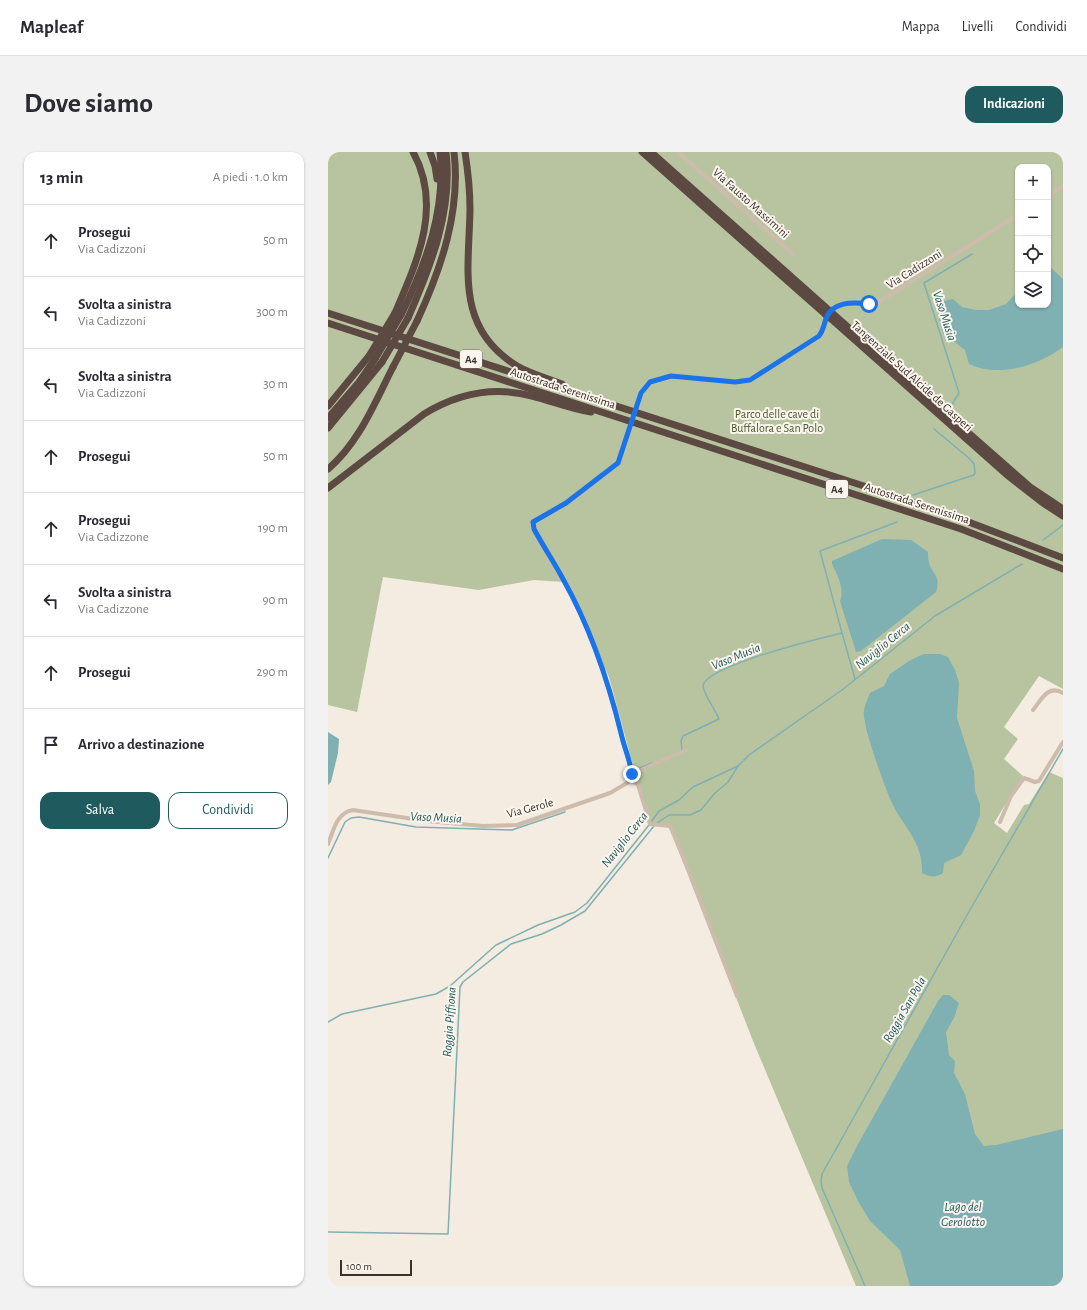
<!DOCTYPE html>
<html lang="it">
<head>
<meta charset="utf-8">
<style>
  :root { --surface:#fff; --page:#f2f2f3; --text:#2b2b33; --muted:#7c7c81; --line:#e1e1e2; --accent:#1f5a5e }
  body { margin:0; font-family:"Alegreya Sans",sans-serif; background:var(--page); color:var(--text) }
  .controls { position:absolute; right:12px; top:12px; display:grid; overflow:hidden; border-radius:8px; box-shadow:0 1px 3px #0004 }
  .controls button { width:36px; height:36px; display:grid; place-items:center; padding:0; border:0; border-bottom:1px solid var(--line); background:var(--surface); color:var(--text); font:20px sans-serif }
  .scale { position:absolute; left:12px; bottom:10px; width:72px; box-sizing:border-box; padding-left:4px; border:2px solid #3b302b; border-top:0; font-size:11px; line-height:14px; white-space:nowrap; color:#3b302b; -webkit-text-stroke:3px #fbf5ee; paint-order:stroke }
  .stop { position:absolute; width:12px; height:12px; margin:-9px; border:3px solid #1a73e8; border-radius:50%; background:#fff }
  .stop.end { background:#1a73e8; border-color:#fff; box-shadow:0 1px 4px #0008 }
  .list { margin:0; padding:0; list-style:none }
  h2 { display:flex; justify-content:space-between; align-items:center; height:52px; margin:0; padding:0 16px; font-size:17px }
  h2 small { font-size:13px; font-weight:400; color:var(--muted) }
  .list li { display:grid; grid-template-columns:26px 1fr auto; gap:12px; align-items:center; box-sizing:border-box; height:72px; padding:0 16px; border-top:1px solid var(--line) }
  .list b { display:block; font-size:15px; white-space:nowrap }
  .list p { margin:0; font-size:13px; white-space:nowrap; color:var(--muted) }
  .list em { font-size:13px; font-style:normal; color:var(--muted) }
  .actions { display:flex; gap:8px; padding:12px 16px }
  .actions a { flex:1; padding:9px 0; border:1px solid var(--accent); border-radius:12px; text-align:center; font-size:14px; color:var(--accent) }
  .actions .main { background:var(--accent); color:#fff }
  .icon { flex:none; width:22px; height:22px; fill:none; stroke:currentColor; stroke-width:2; stroke-linecap:round; stroke-linejoin:round }
  .map { position:relative; flex:none; width:735px; height:1134px; overflow:hidden; border-radius:12px }
  header { display:flex; align-items:center; gap:24px; box-sizing:border-box; height:56px; padding:0 20px; background:var(--surface); border-bottom:1px solid var(--line) }
  header strong { font-size:19px }
  nav { display:flex; gap:22px; margin-inline-start:auto; font-size:14px }
  .intro { display:flex; align-items:center; justify-content:space-between; box-sizing:border-box; height:96px; padding:0 24px }
  h1 { margin:0; font-size:28px }
  .button { padding:10px 18px; border-radius:12px; background:var(--accent); color:#fff; font-size:14px; font-weight:700 }
  main { display:flex; gap:24px; padding:0 24px }
  aside { flex:1; background:var(--surface); border-radius:12px; box-shadow:0 1px 3px #0004 }
  .map>svg:first-child { display:block }
  .green { fill:#b8c4a0; fill-rule:evenodd }
  .water { fill:#7fb0b2 }
  .lines { fill:none; stroke-linecap:round; stroke-linejoin:round }
  .stream { stroke:#7fb0b2; stroke-width:1.5 }
  .street { stroke:#cdbbac; stroke-width:4 }
  .highway { stroke:#5c4a42; stroke-width:7 }
  .street-bridge { stroke:#cdbbac; stroke-width:4 }
  .highway-bridge { stroke:#5c4a42; stroke-width:7 }
  .route { stroke:#1a73e8; stroke-width:5 }
  .labels { text-anchor:middle; dominant-baseline:central; stroke-width:4; stroke-linejoin:round; paint-order:stroke }
  .shield { fill:#fbf5ee; stroke:#756b66; stroke-width:1 }
  .shield-label { font-size:11px; font-weight:bold; fill:#3b302b }
  .street-label { font-size:12px; fill:#3b302b; stroke:#fbf5ee }
  .park-label { font-size:12px; fill:#4a5a2e; stroke:#fbf5ee }
  .water-label { font-size:13px; font-style:italic; fill:#1f5a5e; stroke:#fbf5ee }
</style>
</head>
<body>
<header>
<strong>Mapleaf</strong>
<nav><a>Mappa</a><a>Livelli</a><a>Condividi</a></nav>
</header>
<div class="intro"><h1>Dove siamo</h1><a class="button">Indicazioni</a></div>
<main>
<aside>
<h2>13 min<small>A piedi · 1.0 km</small></h2>
<ul class="list">
<li><svg class="icon" aria-label="ahead" viewBox="0 0 24 24"><path d="M12 20V5M6 11l6-6 6 6"/></svg><div><b>Prosegui</b><p>Via Cadizzoni</p></div><em>50 m</em></li>
<li><svg class="icon" aria-label="left" viewBox="0 0 24 24"><path d="M17 20v-9H6M10 6l-5 5 5 5"/></svg><div><b>Svolta a sinistra</b><p>Via Cadizzoni</p></div><em>300 m</em></li>
<li><svg class="icon" aria-label="left" viewBox="0 0 24 24"><path d="M17 20v-9H6M10 6l-5 5 5 5"/></svg><div><b>Svolta a sinistra</b><p>Via Cadizzoni</p></div><em>30 m</em></li>
<li><svg class="icon" aria-label="ahead" viewBox="0 0 24 24"><path d="M12 20V5M6 11l6-6 6 6"/></svg><div><b>Prosegui</b></div><em>50 m</em></li>
<li><svg class="icon" aria-label="ahead" viewBox="0 0 24 24"><path d="M12 20V5M6 11l6-6 6 6"/></svg><div><b>Prosegui</b><p>Via Cadizzone</p></div><em>190 m</em></li>
<li><svg class="icon" aria-label="left" viewBox="0 0 24 24"><path d="M17 20v-9H6M10 6l-5 5 5 5"/></svg><div><b>Svolta a sinistra</b><p>Via Cadizzone</p></div><em>90 m</em></li>
<li><svg class="icon" aria-label="ahead" viewBox="0 0 24 24"><path d="M12 20V5M6 11l6-6 6 6"/></svg><div><b>Prosegui</b></div><em>290 m</em></li>
<li><svg class="icon" aria-label="arrive" viewBox="0 0 24 24"><path d="M6 21V4h12l-3 4 3 4H6"/></svg><div><b>Arrivo a destinazione</b></div></li>
</ul>
<div class="actions"><a class="main">Salva</a><a>Condividi</a></div>
</aside>
<div class="map">
<svg width="735" height="1134" viewBox="0 0 735 1134">
  <rect width="100%" height="100%" fill="#f4ebe1"/>
  <!-- green -->
  <path class="green" d="M0 0H735V537L711 524 676 575 690 587 676 607 695 624 666 671 679 681 696 653 701 652 721 620 735 626V1134H528L425 889 363 729 340 674 324 673 320 668 281 525 236 430 206 428 151 438 55 425 29 560 0 553ZM690 15H720V153H690Z"/>
  <!-- water -->
  <g class="water">
    <path d="M720 113 735 127V195C710 214 670 226 641 212L637 198 615 181 609 157 615 149 625 147 634 155 648 158H661L678 152 690 139V153H720Z"/>
    <path d="M554 387 583 388 600 400C600 403 600 407 601 410 603 422 614 423 608 440L533 499 528 500 512 449C517 437 509 422 504 412V409Z"/>
    <path d="M596 502H612L620 505 627 518 631 531 629 566 646 619 647 639 652 652V663L646 679 633 703 616 711 615 721C607 726 602 725 594 721 595 688 575 676 563 649 557 635 533 571 536 558 537 552 540 546 542 541L556 534 562 522 581 509Z"/>
    <polygon points="0,580 11,587 10,601 3,630 0,633"/>
    <polygon points="615,843 621,843 631,851 626,866 618,880 621,903 627,909 626,921 637,942 647,982 656,994 668,993 735,977 735,1134 582,1134 572,1098 542,1069 530,1049 521,1030 519,1014 529,994 610,849"/>
  </g>
  <g class="lines">
    <!-- stream -->
    <g class="stream">
      <polyline points="623,254 631,241 596,131 644,102"/>
      <polyline points="585,343 646,323 647,321 646,312 642,307 606,277"/>
      <polyline points="715,388 735,373"/>
      <polyline points="514,481 527,527"/>
      <path d="M354 599 353 589 355 584 391 567C388 560 375 540 375 534 377 514 493 486 514 481L492 399 569 370"/>
      <polyline points="312,616 324,611"/>
      <polyline points="323,670 331,659 351,648 365,635 410,614 421,603 514,538 607,464 694,412"/>
      <polyline points="329,671 341,663 362,663 373,658 386,642 400,630 410,614"/>
      <polyline points="0,706 17,670 23,666 31,665 88,675 184,678 237,660"/>
      <polyline points="0,870 14,862 108,842 122,834 168,793 210,773 247,760 259,751 321,673"/>
      <polyline points="0,1080 120,1082 132,835 135,830 183,792 214,782 233,773 257,759 326,674"/>
      <polyline points="537,1134 494,1036 493,1029 494,1022 643,756 735,597"/>
    </g>
    <!-- street -->
    <g class="street">
      <polyline points="350,0 465,102"/>
      <polyline points="720,44 735,34"/>
      <polyline points="310,250 318,233 333,226 362,225 407,230 423,228 491,184 496,177 497,168 506,157 515,151 549,151 690,63"/>
      <path d="M705 558C713 548 720 532 735 541"/>
      <polyline points="304,622 358,598"/>
      <polyline points="304,628 310,633 322,672 342,674 345,679 409,844"/>
      <polyline points="672,670 683,644 696,626 707,630 711,629 735,590"/>
      <path d="M0 692C6 678 8 661 25 658L99 669 155 674 189 673 282 641 304 628C304 613 298 601 294 587 281 532 263 476 235 427 226 410 210 393 205 374L208 367 238 351 284 317 293 304 300 282"/>
    </g>
    <!-- highway -->
    <g class="highway">
      <polyline points="102,0 107,14 109,27"/>
      <path d="M137 0C140 19 142 38 142 58 141 118 127 176 189 214 203 222 219 226 234 232"/>
      <polyline points="314,0 498,163"/>
      <polyline points="323,0 502,159"/>
      <polyline points="0,161 573,346 630,366 735,406"/>
      <path d="M67 161C89 110 115 54 85 0"/>
      <polyline points="505,162 702,335 735,357"/>
      <path d="M73 163C98 112 118 58 112 0"/>
      <path d="M80 166C103 114 125 58 118 0"/>
      <polyline points="502,166 679,323 715,351 735,364"/>
      <path d="M89 169C113 117 133 59 126 0"/>
      <polyline points="0,171 633,377 735,417"/>
      <polyline points="0,254 41,204"/>
      <polyline points="0,266 31,230 47,207"/>
      <polyline points="0,276 54,210"/>
      <path d="M0 317C31 291 47 250 65 215"/>
      <path d="M0 336 96 262C129 242 166 234 204 244 224 249 243 257 263 260"/>
    </g>
    <!-- street-bridge -->
    <polyline class="street-bridge" points="300,282 310,250"/>
    <!-- highway-bridge -->
    <g class="highway-bridge">
      <polyline points="502,159 505,162"/>
      <polyline points="498,163 502,166"/>
      <polyline points="41,204 67,161"/>
      <polyline points="47,207 73,163"/>
      <polyline points="54,210 80,166"/>
      <polyline points="65,215 89,169"/>
    </g>
  </g>
  <g class="lines">
    <!-- route -->
    <path class="route" d="M304 622C302 608 296 595 293 581 280 528 262 475 235 427 226 410 215 394 206 377L205 370 238 351 290 311 313 241 322 230 343 224 407 230 422 228 491 184C495 179 495 176 497 170 502 149 524 150 541 152"/>
  </g>
  <g class="labels">
    <!-- shield labels -->
    <g class="shield">
      <rect x="132" y="198" width="22" height="18" rx="3"/>
      <rect x="498" y="328" width="22" height="18" rx="3"/>
    </g>
    <g class="shield-label">
      <text x="143" y="207">A4</text>
      <text x="509" y="337">A4</text>
    </g>
    <!-- street labels -->
    <g class="street-label">
      <text transform="translate(423 51) rotate(42)">Via Fausto Massimini</text>
      <text transform="translate(586 117) rotate(-32)">Via Cadizzoni</text>
      <text transform="translate(584 224) rotate(42)">Tangenziale Sud Alcide de Gasperi</text>
      <text transform="translate(235 236) rotate(18)">Autostrada Serenissima</text>
      <text transform="translate(589 351) rotate(18)">Autostrada Serenissima</text>
      <text transform="translate(202 656) rotate(-15)">Via Gerole</text>
    </g>
    <!-- park labels -->
    <g class="park-label">
      <text x="449" y="262">Parco delle cave di<tspan x="449" dy="14">Buffalora e San Polo</tspan></text>
    </g>
    <!-- water labels -->
    <g class="water-label">
      <text transform="translate(616 164) rotate(72)">Vaso Musia</text>
      <text transform="translate(555 494) rotate(-39)">Naviglio Cerca</text>
      <text transform="translate(408 505) rotate(-22)">Vaso Musia</text>
      <text transform="translate(108 666) rotate(3)">Vaso Musia</text>
      <text transform="translate(297 688) rotate(-52)">Naviglio Cerca</text>
      <text transform="translate(577 858) rotate(-60)">Roggia San Pola</text>
      <text transform="translate(122 870) rotate(-86)">Roggia Piffiona</text>
      <text x="635" y="1055">Lago del<tspan x="635" dy="15">Gerolotto</tspan></text>
    </g>
  </g>
</svg>
<div class="controls">
<button>+</button>
<button>−</button>
<button><svg class="icon" aria-label="locate" viewBox="0 0 24 24"><circle cx="12" cy="12" r="6"/><path d="M12 2v4M12 18v4M2 12h4M18 12h4"/></svg></button>
<button><svg class="icon" aria-label="layers" viewBox="0 0 24 24"><path d="M12 4l9 5-9 5-9-5zM3 14l9 5 9-5"/></svg></button>
</div>
<div class="scale">100 m</div>
<div class="stop" style="left:541px;top:152px"></div>
<div class="stop end" style="left:304px;top:622px"></div>
</div>
</main>
</body>
</html>
